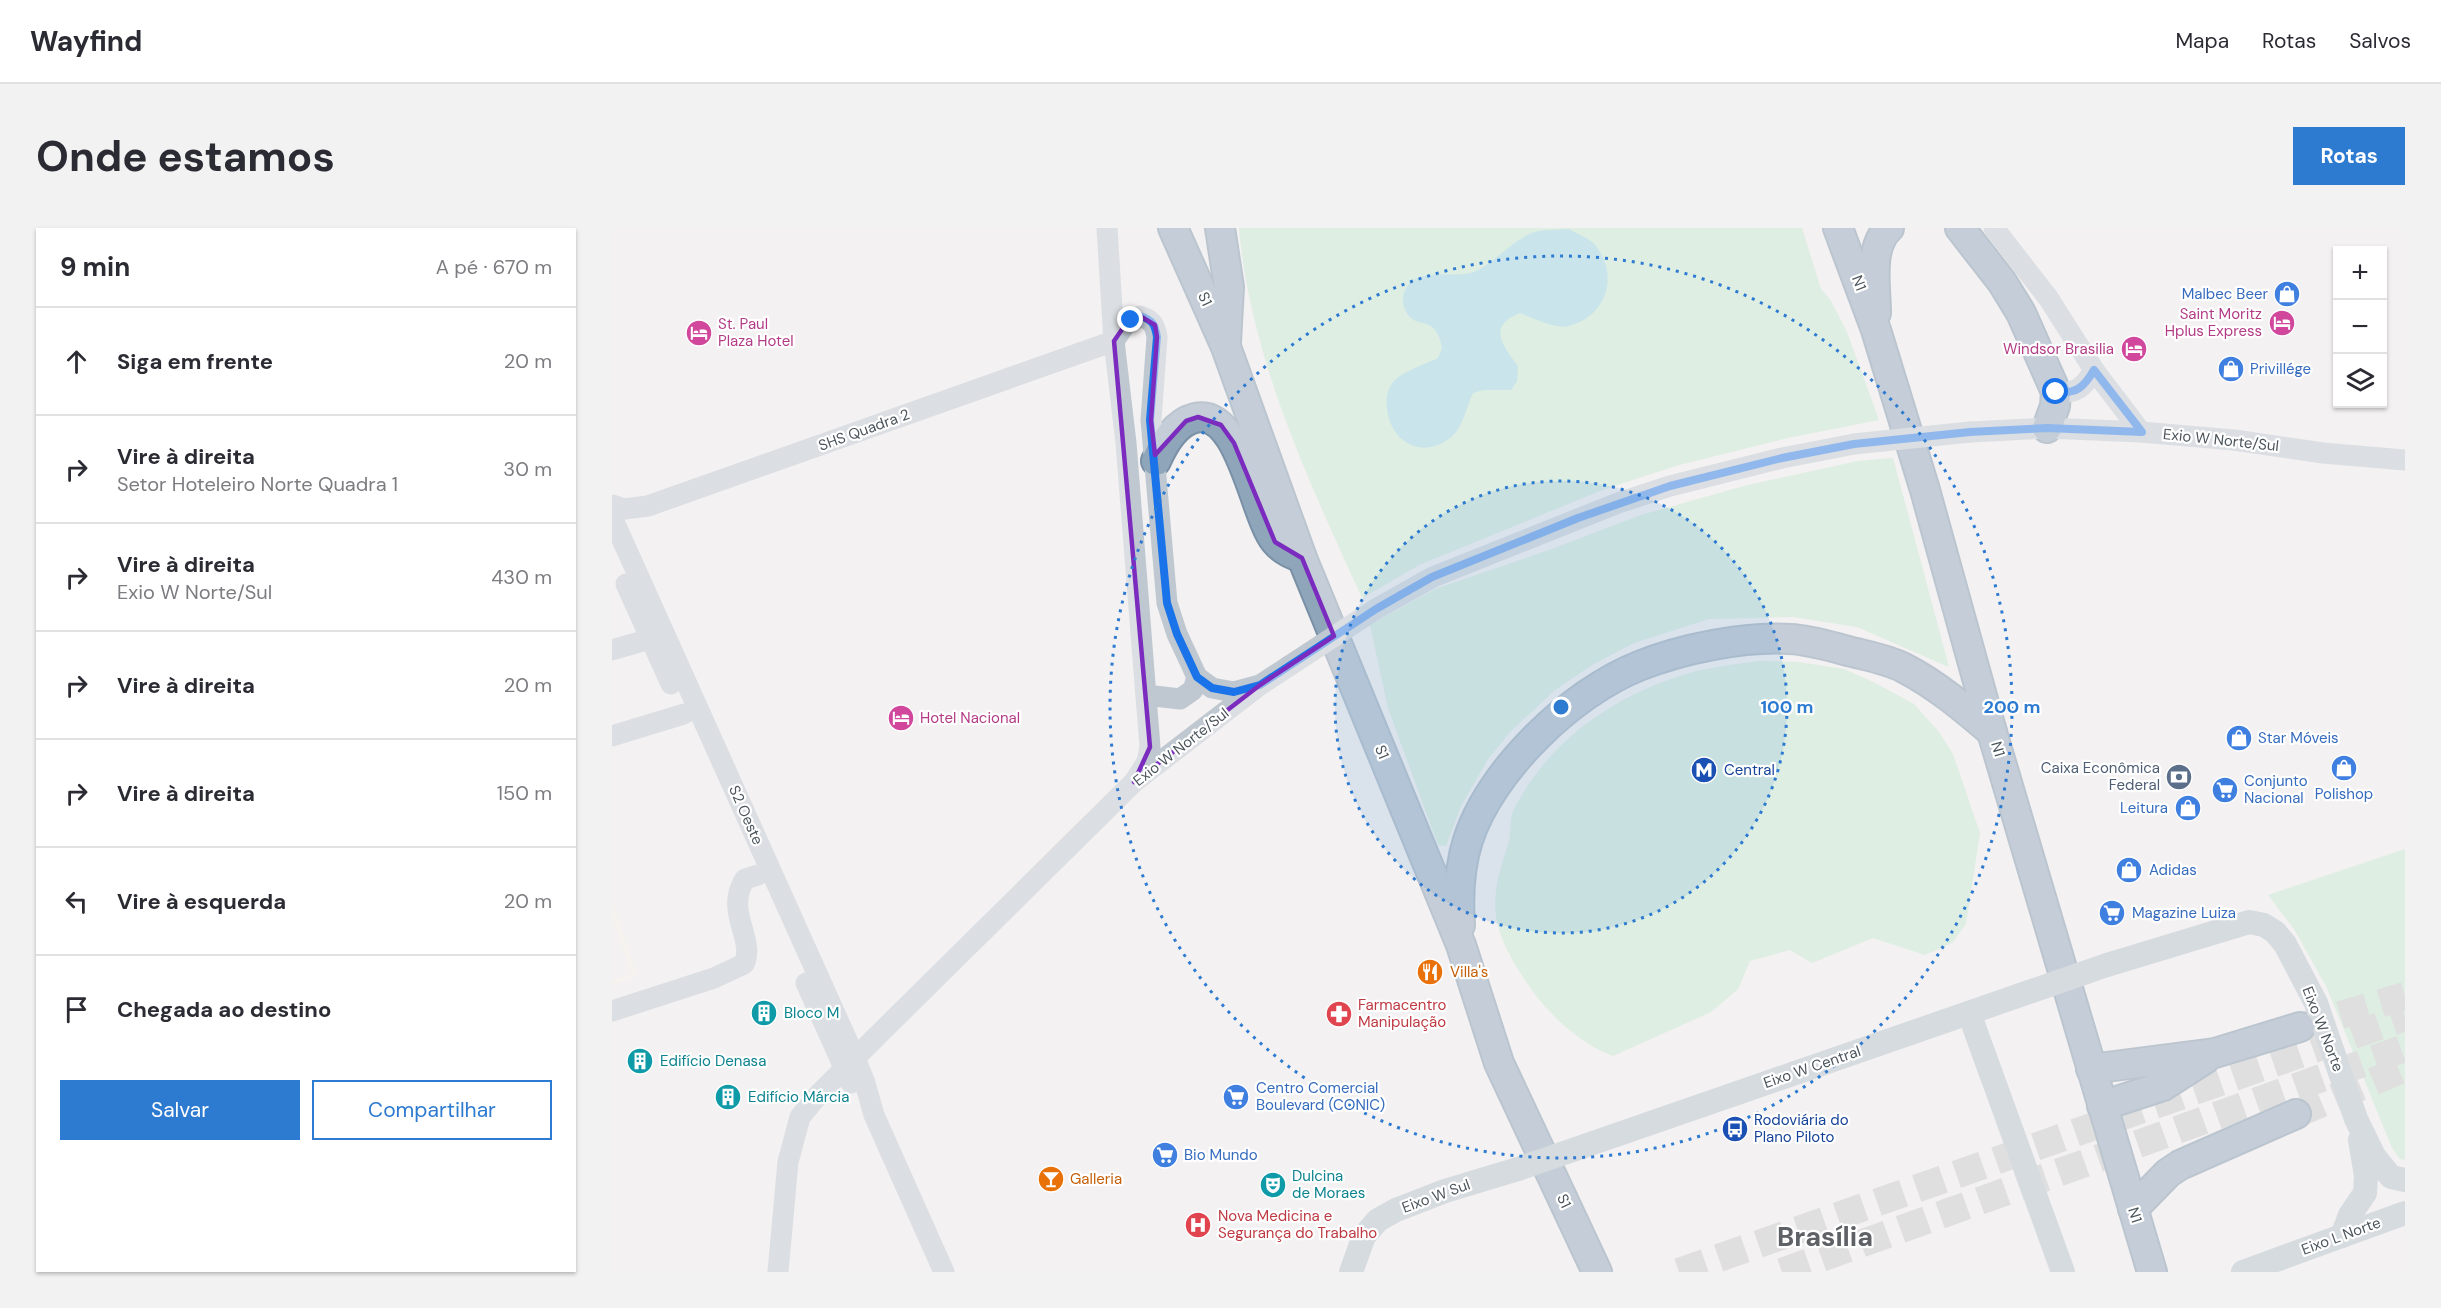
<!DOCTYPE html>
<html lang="pt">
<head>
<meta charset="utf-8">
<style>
  :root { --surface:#fff; --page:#f2f2f3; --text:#2b2b33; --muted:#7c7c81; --line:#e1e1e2; --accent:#2d7ad1 }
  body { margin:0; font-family:"DM Sans",sans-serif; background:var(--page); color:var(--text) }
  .controls { position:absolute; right:18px; top:18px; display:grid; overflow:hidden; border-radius:0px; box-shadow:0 2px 4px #0004 }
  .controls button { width:54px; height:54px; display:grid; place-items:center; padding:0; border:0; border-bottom:2px solid var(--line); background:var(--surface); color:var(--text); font:30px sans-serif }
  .stop { position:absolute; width:18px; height:18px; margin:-14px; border:4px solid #1a73e8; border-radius:50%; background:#fff }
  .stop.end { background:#1a73e8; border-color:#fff; box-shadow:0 2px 6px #0008 }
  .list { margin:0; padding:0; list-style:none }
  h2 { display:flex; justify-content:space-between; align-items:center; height:78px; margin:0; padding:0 24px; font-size:26px }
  h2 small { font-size:20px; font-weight:400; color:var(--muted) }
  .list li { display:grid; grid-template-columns:39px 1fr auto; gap:18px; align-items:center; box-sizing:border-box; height:108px; padding:0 24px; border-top:2px solid var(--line) }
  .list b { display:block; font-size:22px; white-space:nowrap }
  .list p { margin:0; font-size:20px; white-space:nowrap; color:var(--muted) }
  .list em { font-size:20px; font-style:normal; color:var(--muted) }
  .actions { display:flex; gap:12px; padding:18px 24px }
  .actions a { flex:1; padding:14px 0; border:2px solid var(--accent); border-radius:0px; text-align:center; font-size:21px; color:var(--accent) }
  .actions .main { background:var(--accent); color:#fff }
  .icon { flex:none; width:33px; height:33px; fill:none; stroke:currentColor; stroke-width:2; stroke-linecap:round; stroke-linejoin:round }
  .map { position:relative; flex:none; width:1793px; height:1044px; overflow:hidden; border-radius:0px }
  header { display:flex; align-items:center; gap:36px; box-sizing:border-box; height:84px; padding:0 30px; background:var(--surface); border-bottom:2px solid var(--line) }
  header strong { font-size:28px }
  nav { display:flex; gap:33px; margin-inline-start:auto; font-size:21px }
  .intro { display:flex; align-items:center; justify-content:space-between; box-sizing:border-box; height:144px; padding:0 36px }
  h1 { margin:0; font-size:42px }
  .button { padding:15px 27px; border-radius:0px; background:var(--accent); color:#fff; font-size:21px; font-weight:700 }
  main { display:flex; gap:36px; padding:0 36px }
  aside { flex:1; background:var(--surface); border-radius:0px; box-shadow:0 2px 4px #0004 }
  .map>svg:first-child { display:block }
  .commercial { fill:#fbf6ed }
  .green { fill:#c5ebd2 }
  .water { fill:#97d6e3 }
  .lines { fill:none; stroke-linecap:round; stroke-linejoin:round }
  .highway-tunnel { stroke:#c9cacc; stroke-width:28; stroke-dasharray:28 14; stroke-linecap:butt }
  .highway-casing { stroke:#7990a6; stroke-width:32 }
  .secondary { stroke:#bfc8d0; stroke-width:21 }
  .primary { stroke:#b4c1cc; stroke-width:24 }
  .highway { stroke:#8ea5ba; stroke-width:28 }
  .secondary-bridge { stroke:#bfc8d0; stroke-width:21 }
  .primary-bridge { stroke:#b4c1cc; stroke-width:24 }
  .route { stroke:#1a73e8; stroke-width:8 }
  .marked { fill:none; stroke:#7b2cbf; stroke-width:4.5; stroke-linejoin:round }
  .ring { fill:none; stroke:#2d7ad1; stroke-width:3; stroke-dasharray:3 6 }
  .labels { text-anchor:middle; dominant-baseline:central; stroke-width:4.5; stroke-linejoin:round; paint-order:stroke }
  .street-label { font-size:15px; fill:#4b555c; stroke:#fff }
  .shop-label { font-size:15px; fill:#366cbe; stroke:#fff; text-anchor:start }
  .hotel-label { font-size:15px; fill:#b23c85; stroke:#fff; text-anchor:end }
  .service-label { font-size:15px; fill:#4e5e75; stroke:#fff; text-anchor:end }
  .transit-label { font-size:15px; fill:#164399; stroke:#fff; text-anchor:start }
  .food-label { font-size:15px; fill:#c56008; stroke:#fff; text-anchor:start }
  .health-label { font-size:15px; fill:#be3a42; stroke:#fff; text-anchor:start }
  .culture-label { font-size:15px; fill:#0d838f; stroke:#fff; text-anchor:start }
  .town-label { font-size:27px; font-weight:bold; fill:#5e6165; stroke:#fff }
  .centre { fill:#2d7ad1; stroke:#fff; stroke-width:3 }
  .ring-label { font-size:18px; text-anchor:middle; font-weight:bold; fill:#2d7ad1; stroke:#fff; stroke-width:4.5; stroke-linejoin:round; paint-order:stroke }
</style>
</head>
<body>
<header>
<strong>Wayfind</strong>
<nav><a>Mapa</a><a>Rotas</a><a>Salvos</a></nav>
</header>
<div class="intro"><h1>Onde estamos</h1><a class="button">Rotas</a></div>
<main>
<aside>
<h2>9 min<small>A pé · 670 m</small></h2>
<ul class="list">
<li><svg class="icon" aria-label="ahead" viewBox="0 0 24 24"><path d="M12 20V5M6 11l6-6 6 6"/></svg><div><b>Siga em frente</b></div><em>20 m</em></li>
<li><svg class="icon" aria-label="right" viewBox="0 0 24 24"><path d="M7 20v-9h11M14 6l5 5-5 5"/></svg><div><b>Vire à direita</b><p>Setor Hoteleiro Norte Quadra 1</p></div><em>30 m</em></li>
<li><svg class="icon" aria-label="right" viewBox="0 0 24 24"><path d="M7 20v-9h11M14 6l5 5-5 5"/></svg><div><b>Vire à direita</b><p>Exio W Norte/Sul</p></div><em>430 m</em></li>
<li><svg class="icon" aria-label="right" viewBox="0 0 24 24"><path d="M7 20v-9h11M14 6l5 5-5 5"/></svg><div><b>Vire à direita</b></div><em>20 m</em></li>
<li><svg class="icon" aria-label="right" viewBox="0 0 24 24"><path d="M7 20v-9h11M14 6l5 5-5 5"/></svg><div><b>Vire à direita</b></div><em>150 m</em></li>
<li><svg class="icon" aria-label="left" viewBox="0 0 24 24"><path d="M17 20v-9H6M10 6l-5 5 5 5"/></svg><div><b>Vire à esquerda</b></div><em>20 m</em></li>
<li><svg class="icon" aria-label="arrive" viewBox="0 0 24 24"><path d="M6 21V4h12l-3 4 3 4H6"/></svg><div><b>Chegada ao destino</b></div></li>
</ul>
<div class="actions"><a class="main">Salvar</a><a>Compartilhar</a></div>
</aside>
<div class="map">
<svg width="1793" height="1044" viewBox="0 0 1793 1044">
  <rect width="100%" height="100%" fill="#f3f1f1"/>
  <!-- commercial -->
  <polygon class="commercial" points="0,673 25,748 0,756 0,753 20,746 0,688"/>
  <!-- green -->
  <g class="green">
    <path d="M627 0H1190L1209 61 1218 71 1235 104 1267 192 1176 210 1067 237 993 261 807 337 750 370C696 251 639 132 627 0Z"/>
    <polygon points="1281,230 1337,439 1245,399 1181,389 1097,391 1022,415 980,437 943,462 898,504 876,531 849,578 834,618 826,617 776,480 758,397 823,361 940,321 1029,287 1132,258 1246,233"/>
    <path d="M1148 433 1186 434 1232 441 1263 455 1302 476 1327 504 1341 526 1368 605 1354 696 1340 715 1313 727 1261 710 1200 735 1178 722 1138 733 1126 761 1099 784 1001 828C965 815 931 781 911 749 877 696 877 674 896 616 900 605 897 591 902 581 934 518 993 474 1059 451 1088 440 1118 437 1148 433Z"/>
    <polygon points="1793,621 1793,932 1788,931 1780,920 1715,760 1682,701 1656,667"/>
  </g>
  <!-- water -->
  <path class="water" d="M957 1C965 6 979 11 984 18 1007 48 995 88 957 98 944 101 920 90 908 85 875 98 890 117 906 138L905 153 899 162H871L861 165C854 179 851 201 838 210 810 232 778 214 775 180 774 171 775 162 781 154 792 142 812 137 826 130L830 120C828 111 826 102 817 97 813 95 808 95 804 93 796 90 790 79 791 70 796 35 842 52 862 44 884 34 898 14 920 5 930 1 946 2 957 1Z"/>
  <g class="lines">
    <!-- highway-tunnel -->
    <g class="highway-tunnel">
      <polyline points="1688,799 1793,768"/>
      <polyline points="1684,886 1793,840"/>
      <polyline points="1067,1044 1793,789"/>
      <polyline points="1170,1044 1793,820"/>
    </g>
    <defs>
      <g id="highway">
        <polyline points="561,0 614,119 690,330 849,717 887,835 985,1044"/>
        <polyline points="608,0 617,59 614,114"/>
        <polyline points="1226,0 1264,102 1313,262 1380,504 1540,1044"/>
        <polyline points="1348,0 1390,54 1409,85 1444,164 1443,178 1435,200"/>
        <path d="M1264 85C1264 58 1256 20 1277 0"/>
        <path d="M544 233C552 215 563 195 583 190 628 179 642 287 663 313 670 322 680 326 690 330"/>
        <path d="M848 697C846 668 847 640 856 612 879 542 959 465 1027 438 1069 421 1132 408 1178 411 1198 412 1217 418 1236 423 1255 428 1275 431 1292 440 1325 457 1353 481 1380 504"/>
        <polyline points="1479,841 1603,825 1688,799"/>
        <polyline points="1490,878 1551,858 1593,831"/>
        <polyline points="1521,981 1556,945 1568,937 1684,886"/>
      </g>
    </defs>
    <!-- highway casing -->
    <use href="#highway" class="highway-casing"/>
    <!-- secondary -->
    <g class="secondary">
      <polyline points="495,0 502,113 514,215 538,519 535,534 522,554"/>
      <polyline points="1382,0 1437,71 1482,142 1529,204"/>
      <path d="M1444 164C1465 166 1472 159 1482 142"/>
      <polyline points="1358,204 1435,200 1529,204 1622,212 1711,225 1793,232"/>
      <path d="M0 277 12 281 36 278 502 113 513 97 528 88C540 92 543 97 545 109L539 192 555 375 565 406 585 449 600 460 622 464 648 457"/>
      <polyline points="0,289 243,830 253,855 262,887 332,1044"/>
      <polyline points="14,356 59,456"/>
      <polyline points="764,381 821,349 1006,275 1058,258 1170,230 1242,216"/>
      <polyline points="0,422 38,411"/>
      <polyline points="534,467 568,471 581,462 585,449"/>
      <polyline points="0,508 72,486"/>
      <polyline points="194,755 239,855"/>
      <path d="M0 783 102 750 132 736C144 711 112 684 133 651L146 647"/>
      <polyline points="262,811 522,554 648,457 677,438"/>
      <polyline points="166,1044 176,934 188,889 208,865"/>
    </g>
    <!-- primary -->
    <g class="primary">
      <polyline points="1495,737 1637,694 1652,697 1663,704 1673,716 1704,775 1744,891 1762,928 1779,949 1793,952"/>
      <polyline points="1730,1008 1738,987 1753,965 1754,948 1748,912"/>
      <polyline points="739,1044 752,1008 766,992 784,982 833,963 906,941"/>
      <polyline points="1631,1044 1793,985"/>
    </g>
    <!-- highway -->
    <use href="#highway" class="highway"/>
    <!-- secondary-bridge -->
    <g class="secondary-bridge">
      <polyline points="1242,216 1358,204"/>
      <polyline points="677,438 764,381"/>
      <polyline points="208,865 262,811"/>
    </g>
    <!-- primary-bridge -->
    <g class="primary-bridge">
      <polyline points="1357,785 1451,1044"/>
      <polyline points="906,941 1495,737"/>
    </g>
  </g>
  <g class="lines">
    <!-- route -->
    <path class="route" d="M519 92 528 88C541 92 543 97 545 109L538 192 555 375 565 406 585 449 600 460 622 464 648 457 764 381 820 349 966 290 1058 258 1170 230 1242 216 1358 204 1435 200 1530 204 1482 142C1472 159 1465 166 1444 164"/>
  </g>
  <!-- marked area -->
  <path d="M0 0H1793V1044H0ZM528 88 543 97 545 109 539 192 543 227 574 193 586 189 609 197 622 215 663 314 690 330 722 408 648 457 522 554 538 519 502 113 513 97Z" fill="#f3f1f1" fill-opacity=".55" fill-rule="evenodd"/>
  <path class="marked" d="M528 88 543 97 545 109 539 192 543 227 574 193 586 189 609 197 622 215 663 314 690 330 722 408 648 457 522 554 538 519 502 113 513 97Z"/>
  <!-- distance rings -->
  <circle cx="949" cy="479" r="226" fill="#2d7ad1" fill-opacity=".12"/>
  <g class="ring">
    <circle cx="949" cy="479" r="226"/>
    <circle cx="949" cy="479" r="451"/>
  </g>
  <!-- icons -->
  <defs>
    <symbol id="shop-disc" viewBox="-11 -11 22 22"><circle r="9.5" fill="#3f7fe0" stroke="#fff"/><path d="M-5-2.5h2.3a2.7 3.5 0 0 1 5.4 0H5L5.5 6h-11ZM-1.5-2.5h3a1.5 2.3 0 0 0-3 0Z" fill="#fff"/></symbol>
    <symbol id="hotel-disc" viewBox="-11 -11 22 22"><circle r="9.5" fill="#d1479c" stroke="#fff"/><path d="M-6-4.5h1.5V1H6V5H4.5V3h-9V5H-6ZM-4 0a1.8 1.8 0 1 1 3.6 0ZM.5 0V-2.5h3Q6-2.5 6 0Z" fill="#fff"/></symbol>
    <symbol id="metro-disc" viewBox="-11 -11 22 22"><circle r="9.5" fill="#1a4fb4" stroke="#fff"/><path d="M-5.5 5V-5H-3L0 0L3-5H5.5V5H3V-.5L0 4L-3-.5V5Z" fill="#fff"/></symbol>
    <symbol id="bank-disc" viewBox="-11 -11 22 22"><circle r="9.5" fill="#5c6f8a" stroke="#fff"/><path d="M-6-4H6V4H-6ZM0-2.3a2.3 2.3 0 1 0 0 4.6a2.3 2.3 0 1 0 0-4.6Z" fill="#fff"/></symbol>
    <symbol id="supermarket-disc" viewBox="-11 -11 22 22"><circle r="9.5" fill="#3f7fe0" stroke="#fff"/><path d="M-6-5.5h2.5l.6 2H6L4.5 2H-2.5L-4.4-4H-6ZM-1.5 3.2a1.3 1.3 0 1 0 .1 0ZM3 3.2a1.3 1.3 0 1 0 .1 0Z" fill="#fff"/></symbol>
    <symbol id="restaurant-disc" viewBox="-11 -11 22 22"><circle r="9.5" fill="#e8710a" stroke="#fff"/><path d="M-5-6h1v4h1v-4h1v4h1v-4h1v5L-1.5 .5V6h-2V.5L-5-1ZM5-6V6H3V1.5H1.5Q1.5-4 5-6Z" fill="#fff"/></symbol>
    <symbol id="building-disc" viewBox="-11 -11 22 22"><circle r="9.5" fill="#0f9aa8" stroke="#fff"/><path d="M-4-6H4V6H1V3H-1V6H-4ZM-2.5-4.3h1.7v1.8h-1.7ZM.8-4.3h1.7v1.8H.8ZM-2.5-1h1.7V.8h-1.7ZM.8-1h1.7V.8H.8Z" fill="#fff"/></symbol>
    <symbol id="pharmacy-disc" viewBox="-11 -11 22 22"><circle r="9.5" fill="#e0444e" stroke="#fff"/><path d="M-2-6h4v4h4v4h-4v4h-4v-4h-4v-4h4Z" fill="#fff"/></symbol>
    <symbol id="bus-disc" viewBox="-11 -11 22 22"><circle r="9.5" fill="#1a4fb4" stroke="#fff"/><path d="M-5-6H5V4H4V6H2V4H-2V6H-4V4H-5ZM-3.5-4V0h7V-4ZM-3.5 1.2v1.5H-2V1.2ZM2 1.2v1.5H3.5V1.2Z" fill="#fff"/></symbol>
    <symbol id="bar-disc" viewBox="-11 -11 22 22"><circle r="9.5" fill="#e8710a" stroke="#fff"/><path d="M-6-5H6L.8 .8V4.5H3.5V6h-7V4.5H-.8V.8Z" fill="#fff"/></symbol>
    <symbol id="theatre-disc" viewBox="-11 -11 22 22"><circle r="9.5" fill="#0f9aa8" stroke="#fff"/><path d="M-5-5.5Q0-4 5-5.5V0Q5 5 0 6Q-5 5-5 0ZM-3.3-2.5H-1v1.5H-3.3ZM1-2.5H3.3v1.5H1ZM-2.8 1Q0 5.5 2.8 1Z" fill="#fff"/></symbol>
    <symbol id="hospital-disc" viewBox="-11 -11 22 22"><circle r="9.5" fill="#e0444e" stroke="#fff"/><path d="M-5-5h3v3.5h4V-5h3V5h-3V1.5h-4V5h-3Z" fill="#fff"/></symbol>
  </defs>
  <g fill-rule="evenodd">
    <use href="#shop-disc" x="1660" y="51" width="30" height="30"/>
    <use href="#hotel-disc" x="1655" y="80" width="30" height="30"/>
    <use href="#hotel-disc" x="72" y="90" width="30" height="30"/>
    <use href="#hotel-disc" x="1507" y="106" width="30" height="30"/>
    <use href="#shop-disc" x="1604" y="126" width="30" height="30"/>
    <use href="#hotel-disc" x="274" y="475" width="30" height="30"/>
    <use href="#shop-disc" x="1612" y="495" width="30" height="30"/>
    <use href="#shop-disc" x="1717" y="525" width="30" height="30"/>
    <use href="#metro-disc" x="1077" y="527" width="30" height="30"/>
    <use href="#bank-disc" x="1552" y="534" width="30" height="30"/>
    <use href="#supermarket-disc" x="1598" y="547" width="30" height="30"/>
    <use href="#shop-disc" x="1561" y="565" width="30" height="30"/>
    <use href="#shop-disc" x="1502" y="627" width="30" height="30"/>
    <use href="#supermarket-disc" x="1485" y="670" width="30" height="30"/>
    <use href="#restaurant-disc" x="803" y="729" width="30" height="30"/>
    <use href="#building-disc" x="137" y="770" width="30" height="30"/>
    <use href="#pharmacy-disc" x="712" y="771" width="30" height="30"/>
    <use href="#building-disc" x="13" y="818" width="30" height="30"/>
    <use href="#building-disc" x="101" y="854" width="30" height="30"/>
    <use href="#supermarket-disc" x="609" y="854" width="30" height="30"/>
    <use href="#bus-disc" x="1108" y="886" width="30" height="30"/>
    <use href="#supermarket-disc" x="538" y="912" width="30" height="30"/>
    <use href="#bar-disc" x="424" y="936" width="30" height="30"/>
    <use href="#theatre-disc" x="646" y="942" width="30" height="30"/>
    <use href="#hospital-disc" x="571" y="982" width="30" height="30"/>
  </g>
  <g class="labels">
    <!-- street labels -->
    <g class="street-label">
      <text transform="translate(1247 55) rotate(69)">N1</text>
      <text transform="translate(593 71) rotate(65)">S1</text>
      <text transform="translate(252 202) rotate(-20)">SHS Quadra 2</text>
      <text transform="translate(1609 212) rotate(6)">Exio W Norte/Sul</text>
      <text transform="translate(569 519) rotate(-38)">Exio W Norte/Sul</text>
      <text transform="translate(1386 521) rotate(74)">N1</text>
      <text transform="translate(770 524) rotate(68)">S1</text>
      <text transform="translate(134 587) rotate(66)">S2 Oeste</text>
      <text transform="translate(1711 801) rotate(69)">Eixo W Norte</text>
      <text transform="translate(1200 839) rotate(-19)">Eixo W Central</text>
      <text transform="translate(824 968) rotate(-20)">Eixo W Sul</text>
      <text transform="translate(952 973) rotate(65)">S1</text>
      <text transform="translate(1523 987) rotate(73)">N1</text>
      <text transform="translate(1729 1008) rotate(-20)">Eixo L Norte</text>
    </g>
    <!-- shop labels -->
    <g class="shop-label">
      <text x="1656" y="66" text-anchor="end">Malbec Beer</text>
      <text x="1638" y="141">Privillége</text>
      <text x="1646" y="510">Star Móveis</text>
      <text x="1632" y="553">Conjunto<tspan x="1632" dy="17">Nacional</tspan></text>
      <text x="1732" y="566" text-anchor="middle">Polishop</text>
      <text x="1556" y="580" text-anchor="end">Leitura</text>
      <text x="1537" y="642">Adidas</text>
      <text x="1520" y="685">Magazine Luiza</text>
      <text x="644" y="860">Centro Comercial<tspan x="644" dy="17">Boulevard (CONIC)</tspan></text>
      <text x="572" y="927">Bio Mundo</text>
    </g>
    <!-- hotel labels -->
    <g class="hotel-label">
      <text x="1650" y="86">Saint Moritz<tspan x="1650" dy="17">Hplus Express</tspan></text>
      <text x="106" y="96" text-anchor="start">St. Paul<tspan x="106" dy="17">Plaza Hotel</tspan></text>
      <text x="1502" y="121">Windsor Brasilia</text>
      <text x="308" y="490" text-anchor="start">Hotel Nacional</text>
    </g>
    <!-- service labels -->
    <g class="service-label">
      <text x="1548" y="540">Caixa Econômica<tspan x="1548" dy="17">Federal</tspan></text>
    </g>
    <!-- transit labels -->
    <g class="transit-label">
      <text x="1112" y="542">Central</text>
      <text x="1142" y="892">Rodoviária do<tspan x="1142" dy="17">Plano Piloto</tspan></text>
    </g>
    <!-- food labels -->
    <g class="food-label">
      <text x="838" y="744">Villa's</text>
      <text x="458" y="951">Galleria</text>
    </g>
    <!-- health labels -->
    <g class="health-label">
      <text x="746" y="777">Farmacentro<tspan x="746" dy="17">Manipulação</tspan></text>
      <text x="606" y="988">Nova Medicina e<tspan x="606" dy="17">Segurança do Trabalho</tspan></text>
    </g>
    <!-- culture labels -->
    <g class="culture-label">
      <text x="172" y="785">Bloco M</text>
      <text x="48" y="833">Edifício Denasa</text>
      <text x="136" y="869">Edifício Márcia</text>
      <text x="680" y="948">Dulcina<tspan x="680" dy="17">de Moraes</tspan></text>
    </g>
    <!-- town labels -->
    <g class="town-label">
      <text x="1213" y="1008">Brasília</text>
    </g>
  </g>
  <circle cx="949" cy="479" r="9" class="centre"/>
  <g class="ring-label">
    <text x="1175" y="485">100 m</text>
    <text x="1400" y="485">200 m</text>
  </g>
</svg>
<div class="controls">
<button>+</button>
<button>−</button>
<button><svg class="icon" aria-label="layers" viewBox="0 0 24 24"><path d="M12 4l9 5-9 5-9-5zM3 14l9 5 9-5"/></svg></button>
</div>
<div class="stop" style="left:1444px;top:164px"></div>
<div class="stop end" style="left:519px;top:92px"></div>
</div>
</main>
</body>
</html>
